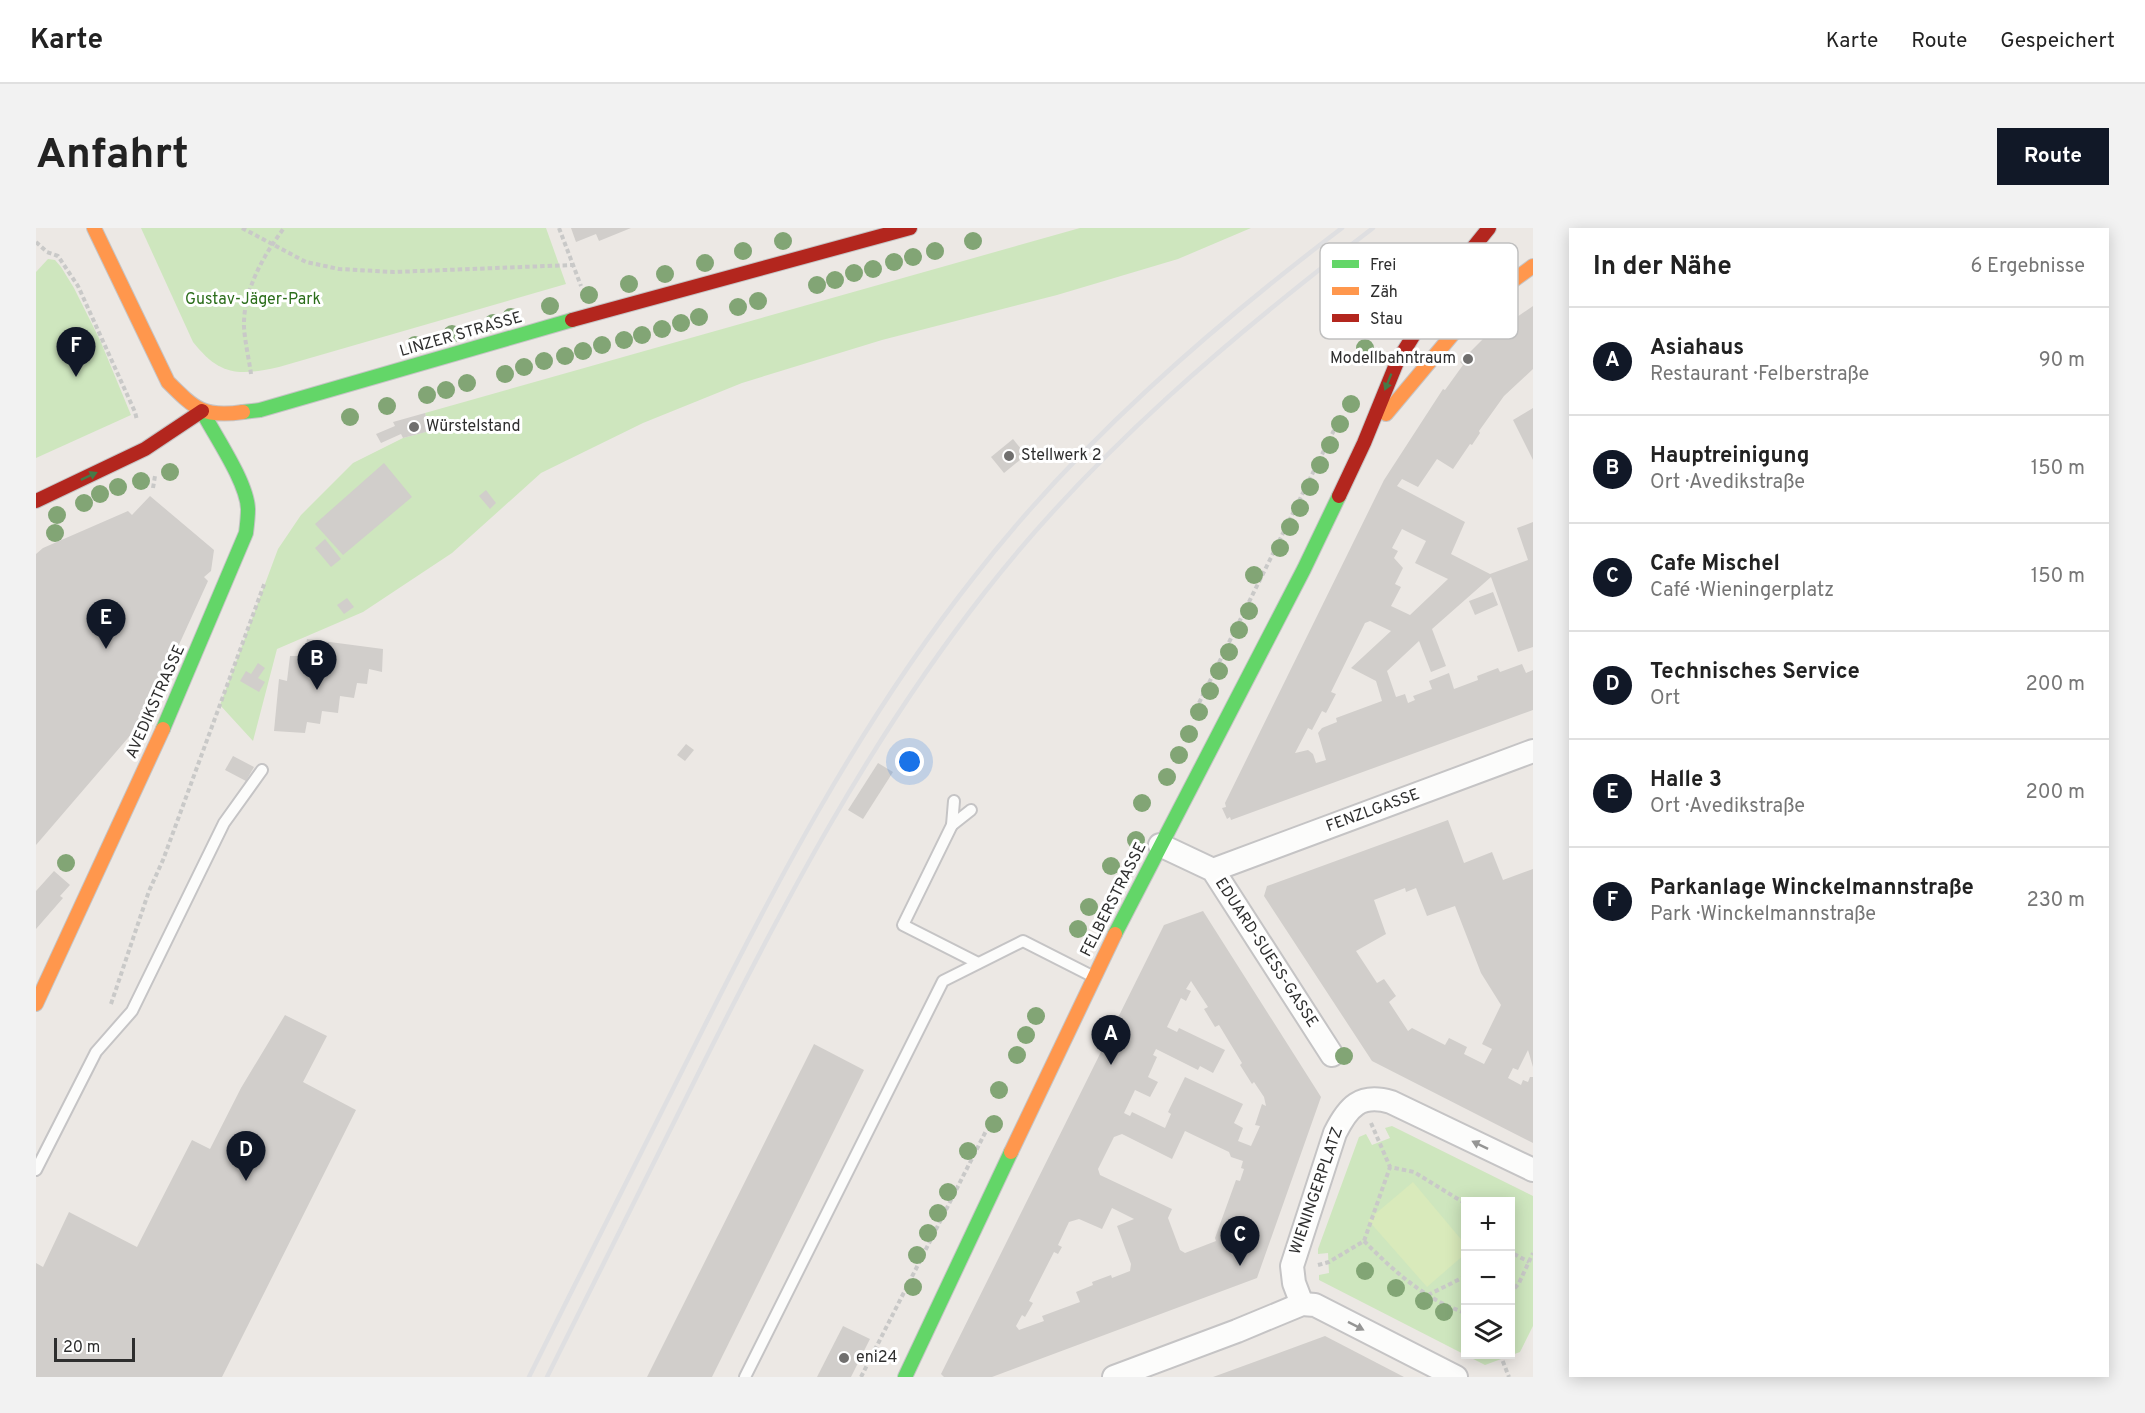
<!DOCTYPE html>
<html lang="de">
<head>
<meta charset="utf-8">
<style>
  :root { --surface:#fff; --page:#f2f2f2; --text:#222; --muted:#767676; --line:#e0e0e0; --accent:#111827 }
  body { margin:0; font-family:Overpass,sans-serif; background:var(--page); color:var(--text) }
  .controls { position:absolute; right:18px; bottom:18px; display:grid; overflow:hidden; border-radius:0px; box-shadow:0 3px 15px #0003 }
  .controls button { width:54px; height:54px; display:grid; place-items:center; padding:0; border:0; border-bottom:2px solid var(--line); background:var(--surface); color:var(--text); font:30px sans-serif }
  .scale { position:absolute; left:18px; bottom:15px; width:81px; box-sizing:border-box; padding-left:6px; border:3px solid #2e2e2e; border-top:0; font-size:16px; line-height:21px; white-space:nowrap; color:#2e2e2e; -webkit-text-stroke:4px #fff; paint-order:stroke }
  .you { position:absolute; left:874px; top:534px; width:21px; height:21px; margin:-15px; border:4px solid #fff; border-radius:50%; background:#1a73e8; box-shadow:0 0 0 9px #1a73e833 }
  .badge { display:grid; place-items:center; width:39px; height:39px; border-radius:50%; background:var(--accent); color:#fff; font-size:20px; font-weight:700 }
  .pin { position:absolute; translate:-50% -50px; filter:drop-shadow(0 2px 3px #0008) }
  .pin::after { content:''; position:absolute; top:32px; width:21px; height:18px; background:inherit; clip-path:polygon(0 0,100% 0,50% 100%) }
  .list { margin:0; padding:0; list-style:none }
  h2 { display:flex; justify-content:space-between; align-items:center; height:78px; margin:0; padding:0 24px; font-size:26px }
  h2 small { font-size:20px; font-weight:400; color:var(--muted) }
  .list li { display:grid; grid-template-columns:39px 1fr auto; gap:18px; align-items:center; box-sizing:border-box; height:108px; padding:0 24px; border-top:2px solid var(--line) }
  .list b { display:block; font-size:22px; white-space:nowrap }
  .list p { margin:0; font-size:20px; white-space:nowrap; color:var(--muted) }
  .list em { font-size:20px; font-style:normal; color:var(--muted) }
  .icon { flex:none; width:33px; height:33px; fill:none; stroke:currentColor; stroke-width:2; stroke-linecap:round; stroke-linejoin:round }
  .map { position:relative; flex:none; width:1497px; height:1149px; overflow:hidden; border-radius:0px }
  header { display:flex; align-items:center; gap:36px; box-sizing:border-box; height:84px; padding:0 30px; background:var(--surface); border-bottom:2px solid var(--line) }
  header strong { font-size:28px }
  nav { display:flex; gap:33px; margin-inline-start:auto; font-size:21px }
  .intro { display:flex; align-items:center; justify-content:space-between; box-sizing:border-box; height:144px; padding:0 36px }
  h1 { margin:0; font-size:42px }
  .button { padding:15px 27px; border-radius:0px; background:var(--accent); color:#fff; font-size:21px; font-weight:700 }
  main { display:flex; gap:36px; padding:0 36px }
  aside { flex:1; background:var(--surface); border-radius:0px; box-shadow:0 3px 15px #0003 }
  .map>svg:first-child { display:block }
  .green { fill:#cee6be; fill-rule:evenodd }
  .pitch { fill:#d9eabb }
  .building { fill:#d1cecb; fill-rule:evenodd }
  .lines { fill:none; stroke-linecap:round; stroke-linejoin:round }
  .lane-casing { stroke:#c5c4c5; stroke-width:14 }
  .street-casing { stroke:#c5c4c5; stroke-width:26 }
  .fast-casing { stroke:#c5c4c5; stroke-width:16 }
  .slow-casing { stroke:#c5c4c5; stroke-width:16 }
  .jam-casing { stroke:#c5c4c5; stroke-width:16 }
  .path { stroke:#c9c9c8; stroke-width:4; stroke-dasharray:4.5 3; stroke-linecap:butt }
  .lane { stroke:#fcfcfb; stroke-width:10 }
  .street { stroke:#fcfcfb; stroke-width:22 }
  .fast { stroke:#63d668; stroke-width:14 }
  .slow { stroke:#ff974d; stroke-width:14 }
  .jam { stroke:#b3261e; stroke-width:14 }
  .rail { stroke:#dfdfe1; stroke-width:4.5 }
  .tree { fill:#82a575 }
  .oneway { fill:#467a48 }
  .oneway2 { fill:#959594 }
  .poi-dot { fill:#706f6e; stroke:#fff; stroke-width:2 }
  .labels { text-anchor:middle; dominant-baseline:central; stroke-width:6; stroke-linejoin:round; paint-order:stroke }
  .park-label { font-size:16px; fill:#2c6e1b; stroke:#fff }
  .street-label { font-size:16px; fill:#2e2e2e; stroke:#fff }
  .poi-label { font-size:16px; fill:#2e2e2e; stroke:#fff; text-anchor:start }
  .key { fill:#fff; stroke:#c0c0c0; stroke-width:1.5 }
  .key-label { font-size:16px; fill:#2e2e2e }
</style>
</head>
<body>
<header>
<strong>Karte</strong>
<nav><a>Karte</a><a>Route</a><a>Gespeichert</a></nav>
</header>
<div class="intro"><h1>Anfahrt</h1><a class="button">Route</a></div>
<main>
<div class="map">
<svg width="1497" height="1149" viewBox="0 0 1497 1149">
  <rect width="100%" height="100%" fill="#ece8e4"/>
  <!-- green -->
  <g class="green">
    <path d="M105 0H510L530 56 243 139C202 148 184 148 157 114Z"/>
    <polygon points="1044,0 1215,0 1142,31 1021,67 846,112 706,155 607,195 505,245 416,325 327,384 241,421 217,513 184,477 242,321 265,287 317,235 367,210 393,203 389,185"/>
    <polygon points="12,31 19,32 25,39 38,60 64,112 95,187 0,230 0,44"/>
    <path d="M1356 898 1497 968V1098L1484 1124 1449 1137 1283 1052V1047L1293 1045 1292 1025 1282 1026V1021L1323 909 1330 906 1336 917 1354 910 1349 900ZM1430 974H1474V1126H1430Z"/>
  </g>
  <!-- pitch -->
  <polygon class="pitch" points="1377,954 1429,1016 1429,1026 1391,1059 1332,992"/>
  <!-- building -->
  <g class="building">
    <polygon points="535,0 595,0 563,13 560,6 540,14"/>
    <path d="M1497 78V141L1468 168 1443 203 1444 205 1436 217 1434 216 1417 241 1401 231 1382 259 1366 251 1361 258 1429 294 1415 326 1454 346 1492 332 1481 300 1497 294V419L1482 424 1455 349 1396 401 1410 438 1395 444 1383 413 1351 443 1360 469 1369 466 1372 475 1379 472 1377 468 1396 461 1393 453 1413 445 1418 461 1442 452 1441 448 1462 440 1464 444 1486 436 1490 445 1497 442V482L1195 592 1194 589 1191 591 1186 580 1190 579 1189 575 1348 252 1407 161 1409 162 1427 137 1424 134 1462 96 1465 100ZM1366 301 1390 313 1379 335 1412 351 1374 387 1355 378 1365 359 1359 356 1367 340 1358 330 1362 323 1356 320ZM1334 393 1355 403 1315 440 1340 453 1346 473 1300 490 1301 494 1286 500 1282 505 1290 532 1280 535 1277 526 1272 522 1259 525 1272 500 1276 502 1286 483 1290 485 1300 466 1295 464 1329 395Z"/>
    <polygon points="1497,180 1497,232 1477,192"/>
    <polygon points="389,185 394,203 367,210 365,206 345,215 340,206 359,198 357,194"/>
    <polygon points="977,211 990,227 968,245 955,229"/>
    <polygon points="348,235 376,269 307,327 279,296"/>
    <polygon points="450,262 460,275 454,281 443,268"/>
    <polygon points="114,268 178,322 175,343 168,349 172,353 110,489 0,617 0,326 7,320 92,283 96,287"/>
    <polygon points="289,311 305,331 295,339 279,320"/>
    <polygon points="1457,364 1462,377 1439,387 1433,373"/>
    <polygon points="311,370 318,379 308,386 301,377"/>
    <polygon points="271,411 347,421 346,444 333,441 331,456 321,455 318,470 304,468 302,485 286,483 284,496 271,494 269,505 238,503 243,451 251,453 254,428 268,428"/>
    <polygon points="222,435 229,440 222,450 229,454 223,464 204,453 210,443 215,446"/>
    <polygon points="650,516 658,522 649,533 641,527"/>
    <polygon points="197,528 218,539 210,553 189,542"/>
    <polygon points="842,535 857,544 827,591 812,582"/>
    <path d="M1412 592 1428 635 1456 624 1467 652 1497 641V839L1492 822 1482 842 1477 840 1472 850 1485 857 1487 852 1492 854 1494 849H1497V915L1336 833 1228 668 1231 658ZM1369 660 1370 664 1380 660 1391 688 1419 678 1445 745 1465 777 1446 816 1456 821 1448 836 1428 826 1431 819 1413 810 1409 817 1376 800 1372 803 1353 774 1360 768 1348 751 1341 755 1320 723 1350 706 1338 672Z"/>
    <polygon points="18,643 34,657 24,668 27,670 0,701 0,663"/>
    <path d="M1167 683 1285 869 1221 1050 956 1149H908L905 1146 1128 697ZM1155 753 1172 779 1168 781 1179 799 1183 797 1206 835 1204 837 1216 856 1218 854 1228 869 1230 878 1226 876 1219 897 1224 898 1215 918 1202 913 1207 900 1198 895 1207 876 1149 849 1132 884 1135 886 1129 900 1096 884 1094 888 1088 885 1099 862 1114 869 1122 854 1112 849 1121 829 1117 827 1120 821 1162 842 1164 838 1177 845 1189 822 1143 800 1141 804 1131 799 1145 770 1150 773 1155 763 1150 761ZM1149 903 1193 924 1195 929 1207 933 1205 940 1208 941 1204 953 1200 952 1179 1010 1180 1013 1149 1025 1144 1022 1132 990 1136 981 1064 947 1062 941 1078 909 1086 906 1136 931ZM1076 980 1098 991 1081 998 1095 1036 1094 1043 1076 1050 1075 1047 1056 1054 1057 1057 1040 1064 1044 1074 1006 1088 1008 1093 983 1102 980 1098 986 1087 989 1089 997 1075 993 1073 1018 1024 1022 1026 1026 1019 1022 1017 1033 994 1043 991 1066 1001Z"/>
    <polygon points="249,787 291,808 267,854 320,882 186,1149 0,1149 0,1035 7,1039 33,984 101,1019 156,912 174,921 205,860"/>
    <polygon points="778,816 828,842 676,1149 611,1149"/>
    <polygon points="807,1098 834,1111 815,1149 781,1149"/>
    <polygon points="1289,1108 1368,1149 1177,1149"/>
  </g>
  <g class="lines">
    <defs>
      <g id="lane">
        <polyline points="918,573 916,597 867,697 942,735"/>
        <polyline points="916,597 935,582"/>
        <polyline points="0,942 60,824 96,783 188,595 226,542"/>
        <polyline points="709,1149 907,753 987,713 1054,747"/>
      </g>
      <g id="street">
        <polyline points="1124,617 1177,642 1296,827"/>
        <polyline points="1177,642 1497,523"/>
        <path d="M1266 1076 1258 1055 1256 1038 1299 905C1312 879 1324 865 1355 874L1497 942"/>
        <polyline points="1078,1149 1201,1103 1266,1076 1279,1077 1420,1149"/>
      </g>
      <g id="fast">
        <polyline points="207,184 224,182 536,92"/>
        <path d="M127 501 210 305C211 297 212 289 212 281 211 254 179 208 166 183"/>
        <polyline points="1079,706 1268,341 1303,268"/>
        <polyline points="869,1149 975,924"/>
      </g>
      <g id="slow">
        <path d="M58 0 132 154C159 181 168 190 207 184"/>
        <polyline points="1350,186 1437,82 1497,38"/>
        <polyline points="0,776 127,501"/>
        <polyline points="975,924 1079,706"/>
      </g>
      <g id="jam">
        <polyline points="536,92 874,0"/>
        <polyline points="1303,268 1328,215 1361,134 1415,47 1453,0"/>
        <polyline points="0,273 109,221 166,183"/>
      </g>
    </defs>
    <!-- lane casing -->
    <use href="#lane" class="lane-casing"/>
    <!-- street casing -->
    <use href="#street" class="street-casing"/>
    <!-- fast casing -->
    <use href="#fast" class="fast-casing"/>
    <!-- slow casing -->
    <use href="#slow" class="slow-casing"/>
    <!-- jam casing -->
    <use href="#jam" class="jam-casing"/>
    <!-- path -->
    <g class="path">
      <polyline points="206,0 270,34 303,41 358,44 537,37"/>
      <polyline points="523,0 545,58"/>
      <polyline points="0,14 11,24 22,28 42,58 99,184 101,192"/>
      <path d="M215 146C213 131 209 115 208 99 207 63 227 28 248 0"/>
      <polyline points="117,260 119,248"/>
      <polyline points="1163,475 1306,186"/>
      <polyline points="75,776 113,663 127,632 229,354"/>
      <polyline points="1335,895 1354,939 1378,944 1430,976"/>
      <path d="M1328 1013C1358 1043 1389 1072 1430 1085"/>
      <polyline points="1474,1020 1476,1025 1493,1034"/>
      <polyline points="1282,1037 1293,1034 1328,1013 1354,939"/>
      <polyline points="1474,1066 1483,1055 1497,1025"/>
      <polyline points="1392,1067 1430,1048"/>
      <polyline points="1464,1126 1473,1149"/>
      <polyline points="825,1149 950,903"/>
    </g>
    <!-- lane -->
    <use href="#lane" class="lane"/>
    <!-- street -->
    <use href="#street" class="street"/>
    <!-- fast -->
    <use href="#fast" class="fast"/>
    <!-- slow -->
    <use href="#slow" class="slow"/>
    <!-- jam -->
    <use href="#jam" class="jam"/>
    <!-- rail -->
    <g class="rail">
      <path d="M493 1149C546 1042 600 935 653 829 736 662 822 496 938 349 1042 215 1172 102 1306 0"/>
      <path d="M511 1149C561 1048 612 947 662 846 746 678 833 512 949 364 1059 223 1196 108 1337 0"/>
    </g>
  </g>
  <!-- trees -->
  <g class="tree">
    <circle cx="747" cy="13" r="9"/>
    <circle cx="937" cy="13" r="9"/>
    <circle cx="707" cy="23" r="9"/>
    <circle cx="899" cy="23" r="9"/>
    <circle cx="877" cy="29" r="9"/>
    <circle cx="858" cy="34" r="9"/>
    <circle cx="669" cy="35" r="9"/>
    <circle cx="837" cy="41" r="9"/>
    <circle cx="818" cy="45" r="9"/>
    <circle cx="629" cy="46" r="9"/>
    <circle cx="799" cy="52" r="9"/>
    <circle cx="593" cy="56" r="9"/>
    <circle cx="781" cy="57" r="9"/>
    <circle cx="553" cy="67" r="9"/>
    <circle cx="722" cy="73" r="9"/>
    <circle cx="514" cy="78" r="9"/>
    <circle cx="702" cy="79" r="9"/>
    <circle cx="475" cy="89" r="9"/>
    <circle cx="663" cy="89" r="9"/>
    <circle cx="457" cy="95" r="9"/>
    <circle cx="645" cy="95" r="9"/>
    <circle cx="626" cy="101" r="9"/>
    <circle cx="416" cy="106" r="9"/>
    <circle cx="606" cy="107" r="9"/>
    <circle cx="588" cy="112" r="9"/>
    <circle cx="379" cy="117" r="9"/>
    <circle cx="566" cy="117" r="9"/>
    <circle cx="1329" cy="120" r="9"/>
    <circle cx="547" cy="123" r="9"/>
    <circle cx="529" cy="128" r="9"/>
    <circle cx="508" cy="133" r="9"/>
    <circle cx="488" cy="139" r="9"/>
    <circle cx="469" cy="146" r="9"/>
    <circle cx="431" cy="155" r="9"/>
    <circle cx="410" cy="162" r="9"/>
    <circle cx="391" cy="167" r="9"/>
    <circle cx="1315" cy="176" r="9"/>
    <circle cx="351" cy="178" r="9"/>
    <circle cx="314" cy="189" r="9"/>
    <circle cx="1304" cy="196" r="9"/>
    <circle cx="1294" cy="217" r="9"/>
    <circle cx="1284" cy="237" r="9"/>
    <circle cx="134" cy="244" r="9"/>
    <circle cx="105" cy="253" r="9"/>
    <circle cx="82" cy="259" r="9"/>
    <circle cx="1274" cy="259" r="9"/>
    <circle cx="64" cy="266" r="9"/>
    <circle cx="48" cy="275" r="9"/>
    <circle cx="1264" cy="280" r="9"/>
    <circle cx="21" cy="287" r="9"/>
    <circle cx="1254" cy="299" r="9"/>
    <circle cx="19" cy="305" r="9"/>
    <circle cx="1244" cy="320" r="9"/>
    <circle cx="1218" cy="347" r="9"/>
    <circle cx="1213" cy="383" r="9"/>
    <circle cx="1203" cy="402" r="9"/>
    <circle cx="1193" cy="424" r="9"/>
    <circle cx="1183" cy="443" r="9"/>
    <circle cx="1174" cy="463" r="9"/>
    <circle cx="1163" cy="484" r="9"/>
    <circle cx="1153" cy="506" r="9"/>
    <circle cx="1143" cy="527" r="9"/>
    <circle cx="1131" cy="549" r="9"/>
    <circle cx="1106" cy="575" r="9"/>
    <circle cx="1100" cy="612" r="9"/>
    <circle cx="30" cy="635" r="9"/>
    <circle cx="1075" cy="638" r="9"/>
    <circle cx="1053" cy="679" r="9"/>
    <circle cx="1042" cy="701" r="9"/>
    <circle cx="1000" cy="788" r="9"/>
    <circle cx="990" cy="807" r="9"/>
    <circle cx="981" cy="827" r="9"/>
    <circle cx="1308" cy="828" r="9"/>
    <circle cx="963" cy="862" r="9"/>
    <circle cx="958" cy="896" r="9"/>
    <circle cx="932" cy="923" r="9"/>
    <circle cx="912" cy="964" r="9"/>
    <circle cx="902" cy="985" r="9"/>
    <circle cx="892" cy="1005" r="9"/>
    <circle cx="881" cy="1027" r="9"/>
    <circle cx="1329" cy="1043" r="9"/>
    <circle cx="877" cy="1059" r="9"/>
    <circle cx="1360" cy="1060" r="9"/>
    <circle cx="1388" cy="1073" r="9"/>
    <circle cx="1408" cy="1084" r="9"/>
  </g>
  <!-- one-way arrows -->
  <defs><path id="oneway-solid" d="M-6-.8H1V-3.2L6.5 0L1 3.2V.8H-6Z" transform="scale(1.5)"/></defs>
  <g class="oneway">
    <use href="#oneway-solid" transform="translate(1352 154) rotate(112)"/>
    <use href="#oneway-solid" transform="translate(53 248) rotate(-25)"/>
  </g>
  <g class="oneway2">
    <use href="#oneway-solid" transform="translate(1444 917) rotate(-154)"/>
    <use href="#oneway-solid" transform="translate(1320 1098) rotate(27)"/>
  </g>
  <!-- markers -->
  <g class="poi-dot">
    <circle cx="1432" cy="131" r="6"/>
    <circle cx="378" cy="199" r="6"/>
    <circle cx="973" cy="228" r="6"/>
    <circle cx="808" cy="1130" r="6"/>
  </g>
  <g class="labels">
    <!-- park labels -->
    <g class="park-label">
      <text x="217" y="72">Gustav-Jäger-Park</text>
    </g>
    <!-- street labels -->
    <g class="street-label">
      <text transform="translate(425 107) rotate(-16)">LINZER STRASSE</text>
      <text transform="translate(120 474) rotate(-66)">AVEDIKSTRASSE</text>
      <text transform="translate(1337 583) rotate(-20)">FENZLGASSE</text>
      <text transform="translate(1078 672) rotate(-63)">FELBERSTRASSE</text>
      <text transform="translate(1230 725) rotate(57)">EDUARD-SUESS-GASSE</text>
      <text transform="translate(1281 963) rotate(-71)">WIENINGERPLATZ</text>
    </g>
    <!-- poi labels -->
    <g class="poi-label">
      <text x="1420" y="131" text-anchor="end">Modellbahntraum</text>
      <text x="390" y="199">Würstelstand</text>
      <text x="985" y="228">Stellwerk 2</text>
      <text x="820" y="1130">eni24</text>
    </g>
  </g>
  <!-- legend -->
  <rect x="1284" y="15" width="198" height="96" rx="9" class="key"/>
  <rect x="1296" y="32" width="27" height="8" fill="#63d668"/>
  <rect x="1296" y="59" width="27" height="8" fill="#ff974d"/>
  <rect x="1296" y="86" width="27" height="8" fill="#b3261e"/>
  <g class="key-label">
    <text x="1334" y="42">Frei</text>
    <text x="1334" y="69">Zäh</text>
    <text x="1334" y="96">Stau</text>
  </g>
</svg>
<div class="controls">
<button>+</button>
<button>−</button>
<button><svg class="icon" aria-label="layers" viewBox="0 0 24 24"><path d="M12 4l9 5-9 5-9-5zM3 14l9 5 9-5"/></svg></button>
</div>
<div class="scale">20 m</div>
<div class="you"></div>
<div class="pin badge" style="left:1075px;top:837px">A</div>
<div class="pin badge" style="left:281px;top:462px">B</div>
<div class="pin badge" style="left:1204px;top:1038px">C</div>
<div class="pin badge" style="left:210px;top:953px">D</div>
<div class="pin badge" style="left:70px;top:421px">E</div>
<div class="pin badge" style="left:40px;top:149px">F</div>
</div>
<aside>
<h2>In der Nähe<small>6 Ergebnisse</small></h2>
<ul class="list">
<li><span class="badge">A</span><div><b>Asiahaus</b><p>Restaurant · Felberstraße</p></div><em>90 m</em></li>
<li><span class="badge">B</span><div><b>Hauptreinigung</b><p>Ort · Avedikstraße</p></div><em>150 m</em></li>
<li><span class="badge">C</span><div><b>Cafe Mischel</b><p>Café · Wieningerplatz</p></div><em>150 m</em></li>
<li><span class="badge">D</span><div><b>Technisches Service</b><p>Ort</p></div><em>200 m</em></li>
<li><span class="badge">E</span><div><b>Halle 3</b><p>Ort · Avedikstraße</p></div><em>200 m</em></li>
<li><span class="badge">F</span><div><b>Parkanlage Winckelmannstraße</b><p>Park · Winckelmannstraße</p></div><em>230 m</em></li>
</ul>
</aside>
</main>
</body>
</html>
